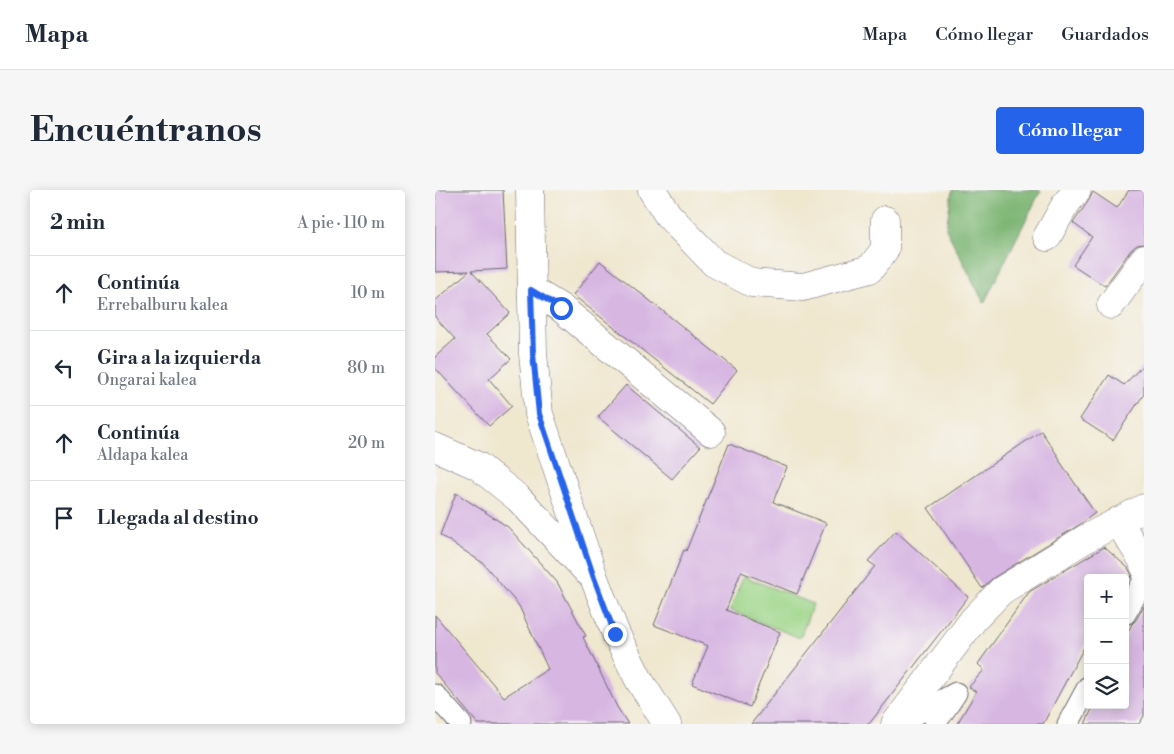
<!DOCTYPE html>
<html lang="es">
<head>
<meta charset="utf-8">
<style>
  :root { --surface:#fff; --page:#f6f6f7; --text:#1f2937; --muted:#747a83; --line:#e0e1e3; --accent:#2563eb }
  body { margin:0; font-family:"Libre Bodoni",serif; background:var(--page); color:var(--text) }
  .controls { position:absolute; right:15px; bottom:15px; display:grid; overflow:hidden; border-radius:5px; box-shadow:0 2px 12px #0003 }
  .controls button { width:45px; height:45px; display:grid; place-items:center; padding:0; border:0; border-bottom:1px solid var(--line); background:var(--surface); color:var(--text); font:25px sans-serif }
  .stop { position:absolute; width:15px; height:15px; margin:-11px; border:4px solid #2563eb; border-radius:50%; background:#fff }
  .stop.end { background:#2563eb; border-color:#fff; box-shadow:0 1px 5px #0008 }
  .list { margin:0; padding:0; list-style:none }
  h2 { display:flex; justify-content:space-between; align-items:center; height:65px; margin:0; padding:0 20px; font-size:21px }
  h2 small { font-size:16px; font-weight:400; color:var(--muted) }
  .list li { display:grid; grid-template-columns:32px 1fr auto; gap:15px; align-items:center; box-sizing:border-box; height:75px; padding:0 20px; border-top:1px solid var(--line) }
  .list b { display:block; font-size:19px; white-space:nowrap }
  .list p { margin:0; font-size:16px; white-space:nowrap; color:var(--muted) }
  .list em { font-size:16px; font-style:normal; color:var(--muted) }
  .icon { flex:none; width:28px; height:28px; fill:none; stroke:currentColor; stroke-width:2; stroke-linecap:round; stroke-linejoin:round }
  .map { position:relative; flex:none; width:709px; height:534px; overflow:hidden; border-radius:5px }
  header { display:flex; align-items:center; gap:30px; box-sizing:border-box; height:70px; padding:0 25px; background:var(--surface); border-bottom:1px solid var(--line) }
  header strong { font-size:24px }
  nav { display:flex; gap:28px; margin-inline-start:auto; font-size:18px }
  .intro { display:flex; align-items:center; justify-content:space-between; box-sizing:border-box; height:120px; padding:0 30px }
  h1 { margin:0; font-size:35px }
  .button { padding:12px 22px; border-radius:5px; background:var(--accent); color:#fff; font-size:18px; font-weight:700 }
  main { display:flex; gap:30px; padding:0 30px }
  aside { flex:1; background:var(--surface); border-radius:5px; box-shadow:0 2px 12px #0003 }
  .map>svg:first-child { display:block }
  .green { fill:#9dd588; stroke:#607c62 }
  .forest { fill:#7eb674; stroke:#506c58 }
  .building { fill:#d7b6e2 }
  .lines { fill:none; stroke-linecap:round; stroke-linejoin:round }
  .pedestrian-casing { stroke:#6a676f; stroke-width:23 }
  .minor-casing { stroke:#6a676f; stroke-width:29 }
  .tertiary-casing { stroke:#6a676f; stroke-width:29 }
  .pedestrian { stroke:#fff; stroke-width:21 }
  .minor { stroke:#fff; stroke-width:28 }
  .tertiary { stroke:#fff; stroke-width:28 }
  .route { stroke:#2563eb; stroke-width:6 }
</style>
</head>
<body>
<header>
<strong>Mapa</strong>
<nav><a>Mapa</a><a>Cómo llegar</a><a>Guardados</a></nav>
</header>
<div class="intro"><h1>Encuéntranos</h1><a class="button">Cómo llegar</a></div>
<main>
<aside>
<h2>2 min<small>A pie · 110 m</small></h2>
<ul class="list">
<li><svg class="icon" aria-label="ahead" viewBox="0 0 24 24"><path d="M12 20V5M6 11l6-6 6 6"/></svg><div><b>Continúa</b><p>Errebalburu kalea</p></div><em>10 m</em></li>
<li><svg class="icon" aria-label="left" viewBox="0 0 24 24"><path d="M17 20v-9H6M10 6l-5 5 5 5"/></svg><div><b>Gira a la izquierda</b><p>Ongarai kalea</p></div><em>80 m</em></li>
<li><svg class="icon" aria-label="ahead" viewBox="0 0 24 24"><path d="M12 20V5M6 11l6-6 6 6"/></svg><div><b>Continúa</b><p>Aldapa kalea</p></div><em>20 m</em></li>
<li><svg class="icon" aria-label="arrive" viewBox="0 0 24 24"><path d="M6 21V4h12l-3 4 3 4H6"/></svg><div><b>Llegada al destino</b></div></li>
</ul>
</aside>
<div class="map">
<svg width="709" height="534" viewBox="0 0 709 534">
  <rect width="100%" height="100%" fill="#f6f6f2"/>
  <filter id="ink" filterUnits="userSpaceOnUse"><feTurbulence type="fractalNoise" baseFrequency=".02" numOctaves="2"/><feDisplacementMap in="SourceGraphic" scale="10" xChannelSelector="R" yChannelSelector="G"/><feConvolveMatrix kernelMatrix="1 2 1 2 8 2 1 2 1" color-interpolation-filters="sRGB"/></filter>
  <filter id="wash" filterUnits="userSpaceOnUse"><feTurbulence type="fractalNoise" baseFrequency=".0096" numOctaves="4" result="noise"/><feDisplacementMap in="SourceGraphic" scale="20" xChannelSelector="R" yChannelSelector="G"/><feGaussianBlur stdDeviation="1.12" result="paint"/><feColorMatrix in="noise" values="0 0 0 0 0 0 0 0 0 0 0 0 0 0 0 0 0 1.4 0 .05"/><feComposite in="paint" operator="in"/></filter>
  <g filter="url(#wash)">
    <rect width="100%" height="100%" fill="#f0e7cf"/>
    <!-- green -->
    <polygon class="green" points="308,386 378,414 365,448 295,420"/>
    <!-- forest -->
    <polygon class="forest" points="517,0 606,0 549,113 511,39"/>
    <g id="blocks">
      <!-- building -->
      <g class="building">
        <polygon points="0,0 68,0 72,79 36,81 75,123 52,144 76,169 54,189 77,216 54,236 0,178 0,167 20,149 0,127 0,111 34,81 0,82"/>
        <polygon points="694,0 709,0 709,54 702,55 696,60 670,96 638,75 657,47 638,33 654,10 658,2 682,18"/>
        <polygon points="165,71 302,180 275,214 138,105"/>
        <polygon points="709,174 709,204 678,250 645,229 674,185 689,195"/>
        <polygon points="191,195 265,257 237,289 163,227"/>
        <polygon points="606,241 625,269 624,270 660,323 644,335 558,388 547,398 493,318"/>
        <polygon points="294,254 352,277 338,312 391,333 362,404 306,382 291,420 345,442 315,517 257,494 273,456 219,435 249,360 251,361"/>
        <polygon points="21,303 73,337 122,392 151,446 148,447 182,517 193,534 43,534 0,483 0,425 69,507 113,479 84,416 48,373 5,345"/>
        <polygon points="461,341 533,407 434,534 316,534 440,376 433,371"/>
        <polygon points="669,357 693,378 697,385 696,388 653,388 653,450 608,534 522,534 541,502 534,497 549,480 543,474 594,402"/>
        <polygon points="709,416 709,526 704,534 650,534 659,515 690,515 690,448 697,434 701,430"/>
      </g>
    </g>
  </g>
  <g filter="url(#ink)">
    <use href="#blocks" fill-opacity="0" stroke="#6a676f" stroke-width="1"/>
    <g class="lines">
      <defs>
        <g id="pedestrian">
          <polyline points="690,424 707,394 709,387"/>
          <polyline points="0,505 26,534"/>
          <polyline points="462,534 521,503 500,534"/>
          <polyline points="633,534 653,497"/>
        </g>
        <g id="minor">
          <polyline points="95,0 98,164 104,224 159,388 181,444 204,490 232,534"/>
          <polyline points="217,0 233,25 279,73 317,93 368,97 435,79 450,59 450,30"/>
          <polyline points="612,47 630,15 642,0"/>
          <polyline points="96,100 126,118 276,242"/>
          <polyline points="676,115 709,69"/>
          <polyline points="0,257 43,276 83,308 153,382"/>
          <polyline points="683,331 708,371 709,376"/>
        </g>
        <polyline id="tertiary" points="460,534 539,429 566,401 650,349 709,318"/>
      </defs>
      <!-- pedestrian casing -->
      <use href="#pedestrian" class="pedestrian-casing"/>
      <!-- minor casing -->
      <use href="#minor" class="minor-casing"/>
      <!-- tertiary casing -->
      <use href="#tertiary" class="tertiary-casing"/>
      <!-- pedestrian -->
      <use href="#pedestrian" class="pedestrian"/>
      <!-- minor -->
      <use href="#minor" class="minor"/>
      <!-- tertiary -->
      <use href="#tertiary" class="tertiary"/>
    </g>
  </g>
  <g class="lines" filter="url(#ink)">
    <!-- route -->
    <polyline class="route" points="126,118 96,100 98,164 104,224 159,388 180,444"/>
  </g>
</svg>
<div class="controls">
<button>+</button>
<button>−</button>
<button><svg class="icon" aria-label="layers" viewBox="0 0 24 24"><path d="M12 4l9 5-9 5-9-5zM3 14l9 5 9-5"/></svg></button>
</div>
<div class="stop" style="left:126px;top:118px"></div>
<div class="stop end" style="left:180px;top:444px"></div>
</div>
</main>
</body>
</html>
